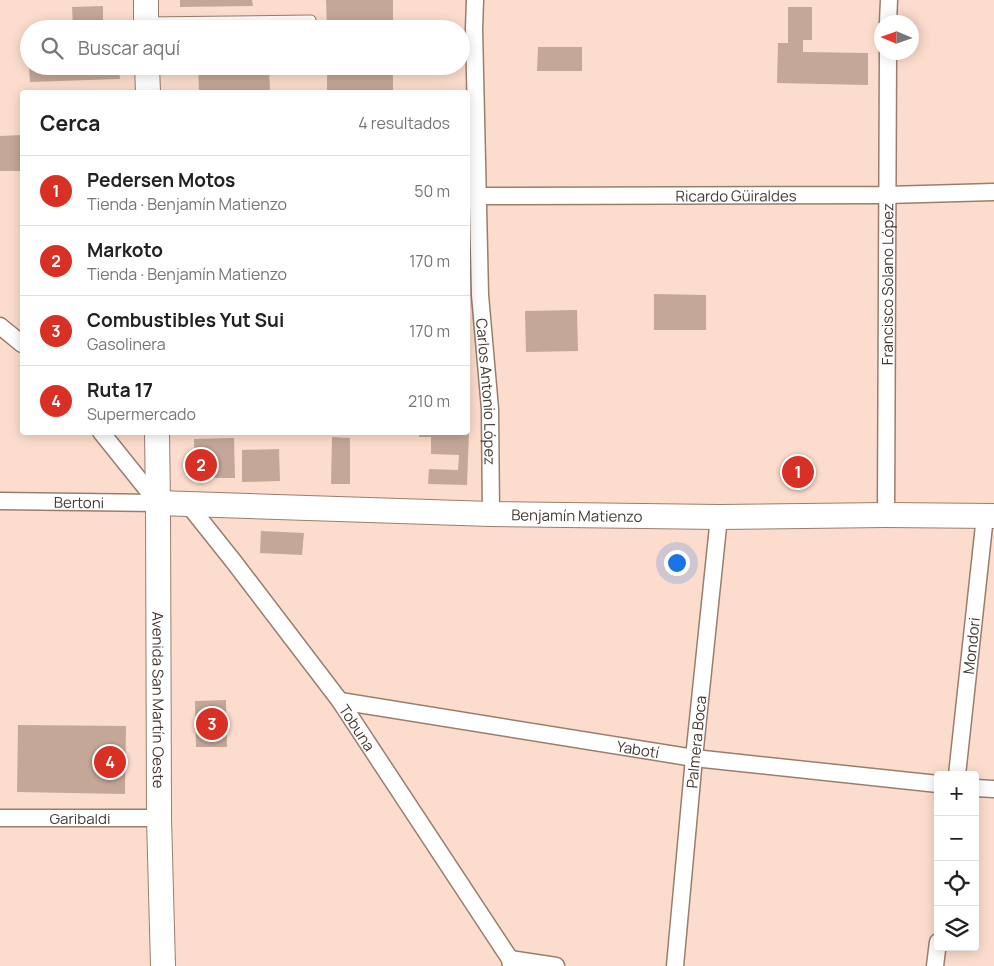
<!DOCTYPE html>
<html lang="es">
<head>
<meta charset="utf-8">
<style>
  :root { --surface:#fff; --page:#f6f6f6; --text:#222; --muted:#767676; --line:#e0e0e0; --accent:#d93025 }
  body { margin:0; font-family:Manrope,sans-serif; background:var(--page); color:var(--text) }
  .controls { position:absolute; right:15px; bottom:15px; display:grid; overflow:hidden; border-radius:5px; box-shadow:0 2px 12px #0003 }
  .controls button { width:45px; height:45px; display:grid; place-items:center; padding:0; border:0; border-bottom:1px solid var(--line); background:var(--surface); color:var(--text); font:25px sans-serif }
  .compass { position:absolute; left:874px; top:15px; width:45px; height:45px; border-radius:50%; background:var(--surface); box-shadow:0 2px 12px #0003; rotate:272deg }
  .you { position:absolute; left:676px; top:562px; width:18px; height:18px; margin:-12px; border:4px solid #fff; border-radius:50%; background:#1a73e8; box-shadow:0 0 0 8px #1a73e833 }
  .badge { display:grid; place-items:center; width:32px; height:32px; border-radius:50%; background:var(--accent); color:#fff; font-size:16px; font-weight:700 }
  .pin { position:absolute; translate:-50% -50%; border:2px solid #fff; box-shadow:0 1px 5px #0006 }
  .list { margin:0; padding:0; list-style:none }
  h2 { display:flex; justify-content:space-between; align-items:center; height:65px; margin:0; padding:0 20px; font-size:21px }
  h2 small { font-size:16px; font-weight:400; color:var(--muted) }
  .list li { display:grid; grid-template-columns:32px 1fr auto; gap:15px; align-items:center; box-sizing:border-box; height:70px; padding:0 20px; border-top:1px solid var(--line) }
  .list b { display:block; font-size:19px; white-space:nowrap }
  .list p { margin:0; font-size:16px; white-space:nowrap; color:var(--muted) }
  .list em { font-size:16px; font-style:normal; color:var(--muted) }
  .icon { flex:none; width:28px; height:28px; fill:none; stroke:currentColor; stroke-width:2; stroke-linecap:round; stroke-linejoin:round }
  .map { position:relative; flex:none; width:994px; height:966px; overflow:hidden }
  .search { position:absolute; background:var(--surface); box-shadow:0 2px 12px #0003; left:20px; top:20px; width:450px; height:55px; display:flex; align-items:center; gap:12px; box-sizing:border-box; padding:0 18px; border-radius:28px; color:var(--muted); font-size:19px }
  .panel { position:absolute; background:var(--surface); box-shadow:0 2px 12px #0003; left:20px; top:90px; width:450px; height:345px; border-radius:5px }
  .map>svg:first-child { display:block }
  .building { fill:#c4a797 }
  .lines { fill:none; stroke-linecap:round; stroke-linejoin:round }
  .lane-casing { stroke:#997e6e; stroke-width:11 }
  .street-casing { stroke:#997e6e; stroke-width:19 }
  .secondary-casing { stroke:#997e6e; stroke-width:26 }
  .lane { stroke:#fff; stroke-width:9 }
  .street { stroke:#fff; stroke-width:16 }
  .secondary { stroke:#fff; stroke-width:24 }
  .labels { text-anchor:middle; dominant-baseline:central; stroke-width:4.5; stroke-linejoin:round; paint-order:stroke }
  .street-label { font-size:15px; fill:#453933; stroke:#fbefe8 }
</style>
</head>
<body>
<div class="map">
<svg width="994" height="966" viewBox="0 0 994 966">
  <rect width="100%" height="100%" fill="#fcddcd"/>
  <!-- building -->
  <g class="building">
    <polygon points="180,0 252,0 253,6 180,7"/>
    <polygon points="326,0 393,0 393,29 327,29"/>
    <polygon points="103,6 103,29 73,29 72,7"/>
    <polygon points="788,7 812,7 812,40 803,40 803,52 868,53 868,85 777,83 778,43 788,43"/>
    <polygon points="538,47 582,47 582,71 537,71"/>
    <polygon points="29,66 119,66 120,79 30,82"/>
    <polygon points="198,66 269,66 270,92 199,92"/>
    <rect x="327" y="66" width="66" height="26"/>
    <polygon points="22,135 22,171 0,171 0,136"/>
    <polygon points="654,294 706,295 706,330 654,330"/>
    <polygon points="577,310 578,351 526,352 525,311"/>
    <polygon points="468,407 470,407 469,428 468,428"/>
    <polygon points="419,432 469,432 467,485 428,484 429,469 458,470 459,455 431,454 431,437 419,437"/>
    <polygon points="332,437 350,438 350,484 331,484"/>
    <polygon points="234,438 235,478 195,478 194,439"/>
    <polygon points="279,449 280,481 242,482 242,450"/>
    <polygon points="261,531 304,533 302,555 260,553"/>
    <polygon points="226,700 227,747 196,747 195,701"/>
    <polygon points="18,725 126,726 125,794 17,792"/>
  </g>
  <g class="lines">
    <defs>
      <polyline id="lane" points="146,22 311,20"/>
      <g id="street">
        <path id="s1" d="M475 0 474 29 480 295 490 409 491 514"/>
        <polyline points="888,22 889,0"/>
        <path id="s2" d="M477 196 887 195 994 192"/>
        <polyline points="0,326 22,344"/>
        <polyline points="101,432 158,503"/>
        <path id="s3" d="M0 501 158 503"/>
        <path id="s4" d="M187 503 234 562 340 701 510 959 511 966"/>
        <path id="s5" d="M886 515 888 52"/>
        <path id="s6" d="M340 701 694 758 938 784"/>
        <path id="s7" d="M957 775 985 516"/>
        <polyline points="975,788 994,789"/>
        <path id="s8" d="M0 818H159"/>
        <polyline points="510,959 556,966"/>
        <path id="s9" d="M675 966 694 758 719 517"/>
        <polyline points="935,966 938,942"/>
      </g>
      <g id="secondary">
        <polyline points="146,0 146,29"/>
        <polyline points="147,66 148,92"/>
        <path id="s10" d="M157 432 158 503 159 818 163 966"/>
        <path id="s11" d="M158 503 491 514 719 517 886 515 994 516"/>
      </g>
    </defs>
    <!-- lane casing -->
    <use href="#lane" class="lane-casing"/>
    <!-- street casing -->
    <use href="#street" class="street-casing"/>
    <!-- secondary casing -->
    <use href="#secondary" class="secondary-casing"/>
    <!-- lane -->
    <use href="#lane" class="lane"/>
    <!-- street -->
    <use href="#street" class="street"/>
    <!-- secondary -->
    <use href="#secondary" class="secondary"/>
  </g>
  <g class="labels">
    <!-- street labels -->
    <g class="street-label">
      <text stroke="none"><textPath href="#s2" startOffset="259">Ricardo Güiraldes</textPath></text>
      <text stroke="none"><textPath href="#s5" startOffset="231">Francisco Solano López</textPath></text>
      <text stroke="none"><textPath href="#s1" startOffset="392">Carlos Antonio López</textPath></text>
      <text stroke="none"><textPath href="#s3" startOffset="79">Bertoni</textPath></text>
      <text stroke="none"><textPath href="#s11" startOffset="419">Benjamín Matienzo</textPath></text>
      <text stroke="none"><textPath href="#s7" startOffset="130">Mondori</textPath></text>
      <text stroke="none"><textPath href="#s10" startOffset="268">Avenida San Martín Oeste</textPath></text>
      <text stroke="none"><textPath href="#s4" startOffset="282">Tobuna</textPath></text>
      <text stroke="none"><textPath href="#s9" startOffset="225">Palmera Boca</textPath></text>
      <text stroke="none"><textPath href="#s6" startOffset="302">Yabotí</textPath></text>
      <text stroke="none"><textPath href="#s8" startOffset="80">Garibaldi</textPath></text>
    </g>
  </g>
</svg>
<div class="controls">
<button>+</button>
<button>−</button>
<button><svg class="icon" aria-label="locate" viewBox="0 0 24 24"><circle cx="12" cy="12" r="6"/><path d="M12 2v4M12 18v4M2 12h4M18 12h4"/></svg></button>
<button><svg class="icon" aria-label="layers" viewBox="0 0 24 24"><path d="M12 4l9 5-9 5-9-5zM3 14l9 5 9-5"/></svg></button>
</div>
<svg class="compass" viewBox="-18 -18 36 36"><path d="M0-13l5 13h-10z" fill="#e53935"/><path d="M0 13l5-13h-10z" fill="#767676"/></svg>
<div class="you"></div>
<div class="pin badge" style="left:798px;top:472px">1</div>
<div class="pin badge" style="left:201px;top:465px">2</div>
<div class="pin badge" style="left:212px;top:724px">3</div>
<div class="pin badge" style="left:110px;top:762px">4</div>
<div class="search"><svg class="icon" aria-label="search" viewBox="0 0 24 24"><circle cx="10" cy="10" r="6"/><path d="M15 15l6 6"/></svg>Buscar aquí</div>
<section class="panel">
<h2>Cerca<small>4 resultados</small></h2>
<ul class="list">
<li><span class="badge">1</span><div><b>Pedersen Motos</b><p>Tienda · Benjamín Matienzo</p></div><em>50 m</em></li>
<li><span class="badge">2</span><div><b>Markoto</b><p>Tienda · Benjamín Matienzo</p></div><em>170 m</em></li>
<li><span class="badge">3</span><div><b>Combustibles Yut Sui</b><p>Gasolinera</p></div><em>170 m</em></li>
<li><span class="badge">4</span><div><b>Ruta 17</b><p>Supermercado</p></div><em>210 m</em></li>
</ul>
</section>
</div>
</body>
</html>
